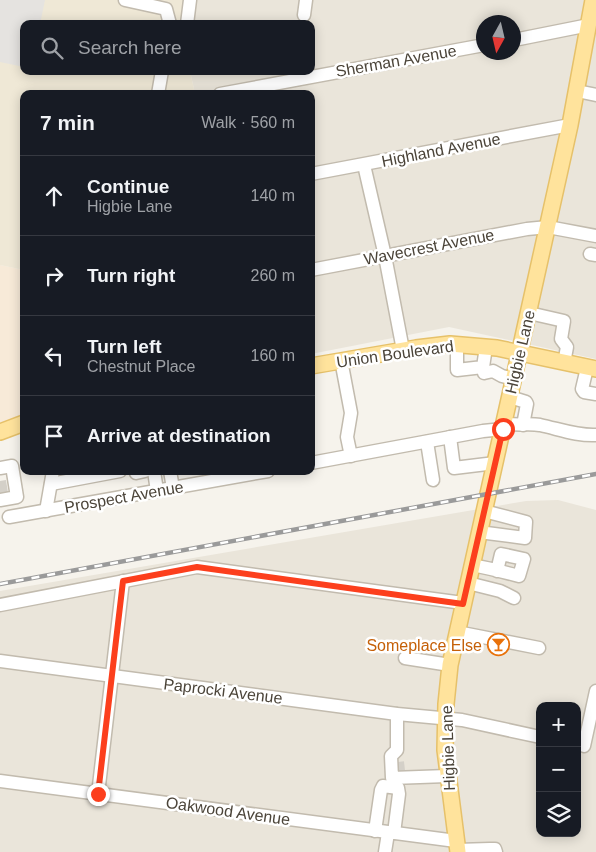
<!DOCTYPE html>
<html lang="en">
<head>
<meta charset="utf-8">
<style>
  :root { --surface:#171b24; --page:#20242c; --text:#f1f3f6; --muted:#9ea1a6; --line:#363941 }
  body { margin:0; font-family:Arial,sans-serif; background:var(--page); color:var(--text) }
  .controls { position:absolute; right:15px; bottom:15px; display:grid; overflow:hidden; border-radius:10px; box-shadow:0 2px 12px #0003 }
  .controls button { width:45px; height:45px; display:grid; place-items:center; padding:0; border:0; border-bottom:1px solid var(--line); background:var(--surface); color:var(--text); font:25px sans-serif }
  .compass { position:absolute; left:476px; top:15px; width:45px; height:45px; border-radius:50%; background:var(--surface); box-shadow:0 2px 12px #0003; rotate:188deg }
  .stop { position:absolute; width:15px; height:15px; margin:-11px; border:4px solid #fc3f1d; border-radius:50%; background:#fff }
  .stop.end { background:#fc3f1d; border-color:#fff; box-shadow:0 1px 5px #0008 }
  .list { margin:0; padding:0; list-style:none }
  h2 { display:flex; justify-content:space-between; align-items:center; height:65px; margin:0; padding:0 20px; font-size:21px }
  h2 small { font-size:16px; font-weight:400; color:var(--muted) }
  .list li { display:grid; grid-template-columns:32px 1fr auto; gap:15px; align-items:center; box-sizing:border-box; height:80px; padding:0 20px; border-top:1px solid var(--line) }
  .list b { display:block; font-size:19px; white-space:nowrap }
  .list p { margin:0; font-size:16px; white-space:nowrap; color:var(--muted) }
  .list em { font-size:16px; font-style:normal; color:var(--muted) }
  .icon { flex:none; width:28px; height:28px; fill:none; stroke:currentColor; stroke-width:2; stroke-linecap:round; stroke-linejoin:round }
  .map { position:relative; flex:none; width:596px; height:852px; overflow:hidden }
  .search { position:absolute; background:var(--surface); box-shadow:0 2px 12px #0003; left:20px; top:20px; width:295px; height:55px; display:flex; align-items:center; gap:12px; box-sizing:border-box; padding:0 18px; border-radius:10px; color:var(--muted); font-size:19px }
  .panel { position:absolute; background:var(--surface); box-shadow:0 2px 12px #0003; left:20px; top:90px; width:295px; height:385px; border-radius:10px }
  .map>svg:first-child { display:block }
  .residential { fill:#eae5da; fill-rule:evenodd }
  .commercial { fill:#f7ead8 }
  .education { fill:#efe8d6 }
  .parking { fill:#e5e3e0 }
  .lines { fill:none; stroke-linecap:round; stroke-linejoin:round }
  .minor-tunnel { stroke:#d4d0c8; stroke-width:12; stroke-dasharray:12 6; stroke-linecap:butt }
  .minor-casing { stroke:#c2bbae; stroke-width:15 }
  .major-casing { stroke:#e6c16a; stroke-width:18 }
  .minor { stroke:#fff; stroke-width:12 }
  .major { stroke:#ffe39c; stroke-width:15 }
  .rail-casing { stroke:#9a9a9a; stroke-width:4.5 }
  .rail { stroke:#fff; stroke-width:2.5; stroke-dasharray:8; stroke-linecap:butt }
  .route { stroke:#fc3f1d; stroke-width:6 }
  .labels { text-anchor:middle; dominant-baseline:central; stroke-width:5; stroke-linejoin:round; paint-order:stroke }
  .street-label { font-size:16px; fill:#4b4439; stroke:#fff }
  .food-label { font-size:16px; fill:#c56008; stroke:#fff; text-anchor:end }
</style>
</head>
<body>
<div class="map">
<svg width="596" height="852" viewBox="0 0 596 852">
  <rect width="100%" height="100%" fill="#f6f3ec"/>
  <!-- residential -->
  <g class="residential">
    <path d="M186 0H596V359L449 327 311 354V94H195L190 71H311V24H182ZM484 22H514V52H484Z"/>
    <path d="M558 500 596 510V852H0V591L526 501ZM540 706H577V833H540Z"/>
  </g>
  <!-- commercial -->
  <polygon class="commercial" points="0,265 24,270 24,418 0,429"/>
  <!-- education -->
  <polygon class="education" points="0,0 186,0 182,24 24,24 24,71 190,71 195,94 24,94 24,270 0,265"/>
  <!-- parking -->
  <polygon class="parking" points="0,0 45,0 40,24 24,24 24,67 0,62"/>
  <g class="lines">
    <!-- minor-tunnel -->
    <g class="minor-tunnel">
      <polyline points="0,481 2,493"/>
      <polyline points="398,762 399,771"/>
    </g>
    <defs>
      <g id="minor">
        <polyline points="125,0 166,9 170,24"/>
        <polyline points="304,15 306,0"/>
        <polyline points="187,24 190,0"/>
        <polyline points="514,40 589,25"/>
        <polyline points="577,91 596,95"/>
        <polyline points="158,94 162,71"/>
        <polyline points="220,94 484,45"/>
        <polyline points="364,165 385,256 403,350"/>
        <polyline points="311,174 570,125"/>
        <polyline points="590,254 596,255"/>
        <polyline points="311,270 527,229 548,227 596,236"/>
        <polyline points="529,313 564,321 561,339 567,347 564,363"/>
        <polyline points="457,345 457,370 483,367 486,347"/>
        <polyline points="341,360 351,413 347,437 351,456"/>
        <polyline points="483,367 484,373 493,371 502,376 514,379"/>
        <polyline points="587,368 582,389 584,392 596,394"/>
        <polyline points="510,397 526,402 527,404 523,425"/>
        <path d="M504 423C516 426 528 423 540 425 559 429 577 436 596 435"/>
        <polyline points="450,437 454,468 495,463"/>
        <polyline points="427,442 433,480"/>
        <polyline points="311,463 483,431 503,429"/>
        <polyline points="0,468 12,466 17,497 0,500"/>
        <polyline points="136,471 136,473 145,471"/>
        <polyline points="154,471 157,491"/>
        <polyline points="170,471 173,488"/>
        <polyline points="51,484 120,471"/>
        <polyline points="46,511 53,471"/>
        <polyline points="9,517 268,471"/>
        <polyline points="479,532 525,538 526,522 484,511"/>
        <path d="M472 565C488 568 504 572 519 576L524 559 501 554 497 571"/>
        <polyline points="468,583 500,591 514,598"/>
        <polyline points="0,605 197,567 463,603"/>
        <polyline points="457,632 539,648"/>
        <polyline points="405,658 450,665"/>
        <polyline points="0,661 397,714 462,720 540,737"/>
        <polyline points="397,714 397,750 391,756 392,778 447,776"/>
        <polyline points="584,746 596,691"/>
        <polyline points="0,781 456,841"/>
        <polyline points="98,794 123,581"/>
        <polyline points="375,831 381,790 383,786 398,788 399,794 394,833"/>
        <polyline points="457,850 490,849 495,849 496,852"/>
        <polyline points="385,852 388,833"/>
      </g>
      <g id="major">
        <polyline points="311,366 416,348 450,344 497,348 596,369"/>
        <polyline points="0,432 24,423"/>
        <polyline points="458,852 445,750 446,704 450,665 570,125 593,0"/>
      </g>
    </defs>
    <!-- minor casing -->
    <use href="#minor" class="minor-casing"/>
    <!-- major casing -->
    <use href="#major" class="major-casing"/>
    <!-- minor -->
    <use href="#minor" class="minor"/>
    <!-- major -->
    <use href="#major" class="major"/>
    <defs>
      <polyline id="rail" points="0,584 596,474"/>
    </defs>
    <!-- rail casing -->
    <use href="#rail" class="rail-casing"/>
    <!-- rail -->
    <use href="#rail" class="rail"/>
  </g>
  <g class="lines">
    <!-- route -->
    <polyline class="route" points="98,794 123,581 197,567 463,604 503,429"/>
  </g>
  <!-- icons -->
  <defs>
    <symbol id="bar-ring" viewBox="-11 -11 22 22"><circle r="9.5" fill="#fff" stroke="#e8710a" stroke-width="1.5"/><path d="M-6-5H6L.8 .8V4.5H3.5V6h-7V4.5H-.8V.8Z" fill="#e8710a"/></symbol>
  </defs>
  <g fill-rule="evenodd">
    <use href="#bar-ring" x="486" y="632" width="25" height="25"/>
  </g>
  <g class="labels">
    <!-- street labels -->
    <g class="street-label">
      <text transform="translate(396 61) rotate(-10)">Sherman Avenue</text>
      <text transform="translate(441 150) rotate(-11)">Highland Avenue</text>
      <text transform="translate(429 247) rotate(-11)">Wavecrest Avenue</text>
      <text transform="translate(520 352) rotate(-77)">Higbie Lane</text>
      <text transform="translate(395 354) rotate(-8)">Union Boulevard</text>
      <text transform="translate(124 497) rotate(-10)">Prospect Avenue</text>
      <text transform="translate(223 691) rotate(7)">Paprocki Avenue</text>
      <text transform="translate(448 748) rotate(-92)">Higbie Lane</text>
      <text transform="translate(228 811) rotate(8)">Oakwood Avenue</text>
    </g>
    <!-- food labels -->
    <g class="food-label">
      <text x="482" y="645">Someplace Else</text>
    </g>
  </g>
</svg>
<div class="controls">
<button>+</button>
<button>−</button>
<button><svg class="icon" aria-label="layers" viewBox="0 0 24 24"><path d="M12 4l9 5-9 5-9-5zM3 14l9 5 9-5"/></svg></button>
</div>
<svg class="compass" viewBox="-18 -18 36 36"><path d="M0-13l5 13h-10z" fill="#e53935"/><path d="M0 13l5-13h-10z" fill="#9ea1a6"/></svg>
<div class="stop" style="left:503px;top:429px"></div>
<div class="stop end" style="left:98px;top:794px"></div>
<div class="search"><svg class="icon" aria-label="search" viewBox="0 0 24 24"><circle cx="10" cy="10" r="6"/><path d="M15 15l6 6"/></svg>Search here</div>
<section class="panel">
<h2>7 min<small>Walk · 560 m</small></h2>
<ul class="list">
<li><svg class="icon" aria-label="ahead" viewBox="0 0 24 24"><path d="M12 20V5M6 11l6-6 6 6"/></svg><div><b>Continue</b><p>Higbie Lane</p></div><em>140 m</em></li>
<li><svg class="icon" aria-label="right" viewBox="0 0 24 24"><path d="M7 20v-9h11M14 6l5 5-5 5"/></svg><div><b>Turn right</b></div><em>260 m</em></li>
<li><svg class="icon" aria-label="left" viewBox="0 0 24 24"><path d="M17 20v-9H6M10 6l-5 5 5 5"/></svg><div><b>Turn left</b><p>Chestnut Place</p></div><em>160 m</em></li>
<li><svg class="icon" aria-label="arrive" viewBox="0 0 24 24"><path d="M6 21V4h12l-3 4 3 4H6"/></svg><div><b>Arrive at destination</b></div></li>
</ul>
</section>
</div>
</body>
</html>
